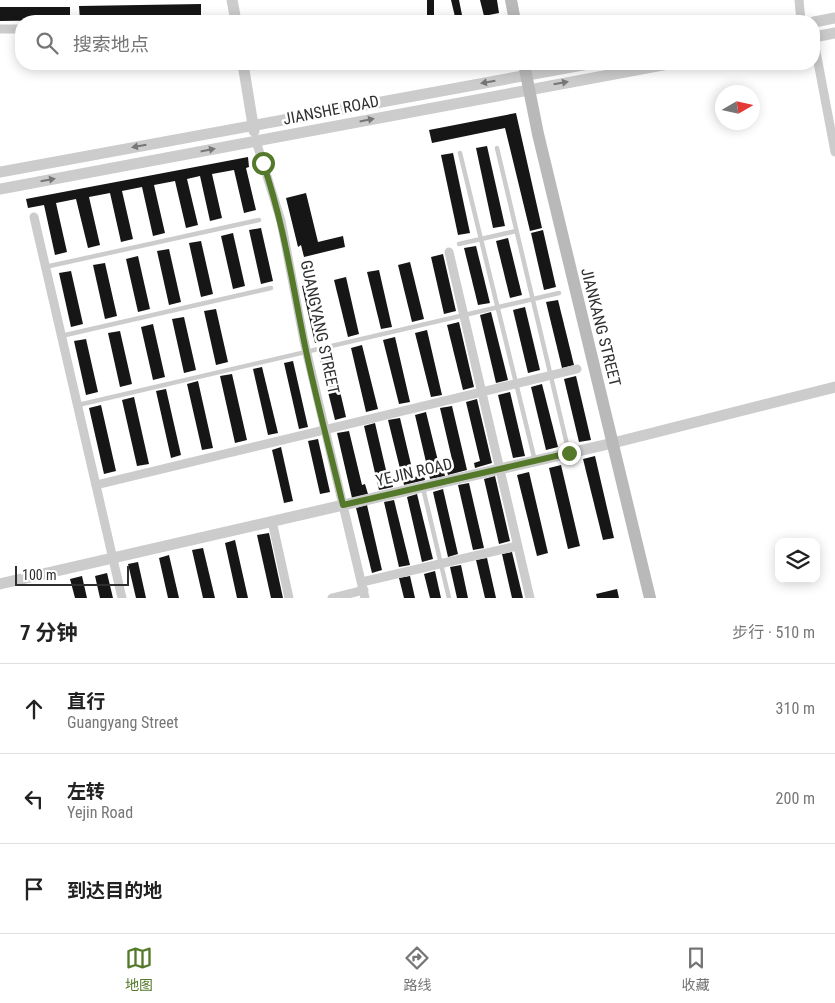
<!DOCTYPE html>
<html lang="zh">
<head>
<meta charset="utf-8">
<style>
  :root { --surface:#fff; --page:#f2f2f2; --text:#222; --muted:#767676; --line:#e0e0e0; --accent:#54792a }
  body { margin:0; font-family:"Roboto Condensed","Noto Sans SC",sans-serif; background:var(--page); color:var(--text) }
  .controls { position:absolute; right:15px; bottom:15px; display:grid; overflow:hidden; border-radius:10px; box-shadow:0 2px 12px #0003 }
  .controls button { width:45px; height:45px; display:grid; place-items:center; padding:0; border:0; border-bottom:1px solid var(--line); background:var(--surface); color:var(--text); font:25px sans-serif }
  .compass { position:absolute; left:715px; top:85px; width:45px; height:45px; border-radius:50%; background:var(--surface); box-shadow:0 2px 12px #0003; rotate:81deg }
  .scale { position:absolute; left:15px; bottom:12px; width:114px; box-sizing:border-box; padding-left:5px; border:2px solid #2f2f2f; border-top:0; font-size:14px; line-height:18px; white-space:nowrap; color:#2f2f2f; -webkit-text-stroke:4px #fff; paint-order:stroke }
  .stop { position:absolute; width:15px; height:15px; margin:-11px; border:4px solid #54792a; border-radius:50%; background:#fff }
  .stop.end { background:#54792a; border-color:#fff; box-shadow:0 1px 5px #0008 }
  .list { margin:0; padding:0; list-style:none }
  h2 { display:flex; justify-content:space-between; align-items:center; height:65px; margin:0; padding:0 20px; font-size:21px }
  h2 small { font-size:16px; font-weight:400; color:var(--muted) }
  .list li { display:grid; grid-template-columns:32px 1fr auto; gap:15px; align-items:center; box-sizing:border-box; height:90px; padding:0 20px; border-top:1px solid var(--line) }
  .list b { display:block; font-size:19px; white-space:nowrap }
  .list p { margin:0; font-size:16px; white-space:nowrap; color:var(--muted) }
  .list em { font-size:16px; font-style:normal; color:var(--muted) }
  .icon { flex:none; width:28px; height:28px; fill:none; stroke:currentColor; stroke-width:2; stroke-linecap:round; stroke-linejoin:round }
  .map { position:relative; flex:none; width:835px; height:598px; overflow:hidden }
  .search { position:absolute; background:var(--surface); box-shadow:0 2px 12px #0003; left:15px; right:15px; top:15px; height:55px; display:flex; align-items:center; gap:12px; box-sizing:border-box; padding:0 18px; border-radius:20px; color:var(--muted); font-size:19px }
  .sheet { height:335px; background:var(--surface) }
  nav { display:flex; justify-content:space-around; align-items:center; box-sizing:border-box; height:70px; border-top:1px solid var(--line); background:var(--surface); font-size:14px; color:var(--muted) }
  nav a { display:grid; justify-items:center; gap:2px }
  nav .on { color:var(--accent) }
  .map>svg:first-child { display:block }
  .building { fill:#161616 }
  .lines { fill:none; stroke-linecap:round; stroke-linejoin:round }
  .service { stroke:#ccc; stroke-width:4.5 }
  .minor { stroke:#ccc; stroke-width:9 }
  .tertiary { stroke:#ccc; stroke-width:11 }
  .secondary { stroke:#b9b9b9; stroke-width:12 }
  .oneway { fill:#767676 }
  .route { stroke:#54792a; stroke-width:6 }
  .labels { text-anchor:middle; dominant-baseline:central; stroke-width:5; stroke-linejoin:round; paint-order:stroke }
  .street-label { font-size:16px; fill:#2f2f2f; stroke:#fff }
</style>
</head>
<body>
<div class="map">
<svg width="835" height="598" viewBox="0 0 835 598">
  <rect width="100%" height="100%" fill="#fff"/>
  <!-- building -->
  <g class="building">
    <rect x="427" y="0" width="7" height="21"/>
    <polygon points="451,0 459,0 463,20 456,21"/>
    <polygon points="480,0 497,0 499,13 484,16"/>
    <polygon points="201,4 201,19 80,20 79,6"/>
    <polygon points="0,7 70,7 70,20 0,21"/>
    <polygon points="516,113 542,228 530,231 505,128 432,143 429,130"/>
    <polygon points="487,146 505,226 493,228 476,148"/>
    <polygon points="453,153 470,233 458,235 441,155"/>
    <polygon points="248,157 249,167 246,168 256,210 244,213 234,170 212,174 222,218 210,221 200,176 187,179 198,225 186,228 175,181 154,185 165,233 153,236 142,187 122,191 133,239 121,242 110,193 89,197 100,245 88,248 76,199 56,203 67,252 55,255 44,205 28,208 26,199"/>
    <polygon points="306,193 318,242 343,236 345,247 304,257 301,245 298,247 286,198"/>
    <polygon points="261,228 273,281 261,284 249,230"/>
    <polygon points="543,230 556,287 544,290 531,233"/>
    <polygon points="233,233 245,286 233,289 221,236"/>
    <polygon points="508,238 522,295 510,298 496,241"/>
    <polygon points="201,241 213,294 201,297 189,243"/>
    <polygon points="476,246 490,303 478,305 464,248"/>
    <polygon points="169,249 181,302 169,305 157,251"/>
    <polygon points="443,254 456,311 444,314 431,257"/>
    <polygon points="138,256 150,309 138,312 126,259"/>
    <polygon points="410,262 424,319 412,322 398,265"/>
    <polygon points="105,263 117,316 105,319 93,265"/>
    <polygon points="379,270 392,327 381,329 367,272"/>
    <polygon points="71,271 83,324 71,327 59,273"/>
    <polygon points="346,277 359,334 348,337 334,280"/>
    <polygon points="314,283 327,340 315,343 302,286"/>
    <polygon points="558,300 574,365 562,368 546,302"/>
    <polygon points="525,307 540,370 528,373 513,310"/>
    <polygon points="216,309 228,362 216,365 204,311"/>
    <polygon points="491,312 508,380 496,383 480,315"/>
    <polygon points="184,317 196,370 184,373 172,319"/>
    <polygon points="459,322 474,387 463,390 447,325"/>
    <polygon points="153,324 165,377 153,380 141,327"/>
    <polygon points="427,330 442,395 431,397 415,333"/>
    <polygon points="120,331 132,384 120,387 108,333"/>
    <polygon points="395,337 410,402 399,404 383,340"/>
    <polygon points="86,339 98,392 86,395 74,341"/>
    <polygon points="362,345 378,409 366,412 351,348"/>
    <polygon points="331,353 346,417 335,420 319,356"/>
    <polygon points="293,361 308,427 299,429 284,363"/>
    <polygon points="262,367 278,433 268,435 253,369"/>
    <polygon points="232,374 247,440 235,443 220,376"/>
    <polygon points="576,376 591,440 579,442 564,379"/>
    <polygon points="198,381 213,448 202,450 187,384"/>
    <polygon points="542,384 558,447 546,450 531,387"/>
    <polygon points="166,389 181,455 171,458 156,391"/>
    <polygon points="510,392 525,456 513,458 498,395"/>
    <polygon points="134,397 149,464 137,466 122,400"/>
    <polygon points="477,399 492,463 475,468 474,463 480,461 466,402"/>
    <polygon points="101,405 116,471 104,474 89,408"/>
    <polygon points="452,406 467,470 448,475 446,469 454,468 440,408"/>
    <polygon points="426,412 438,461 441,460 445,476 430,479 415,415"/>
    <polygon points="400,418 414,477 424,475 425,480 404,485 388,420"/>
    <polygon points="375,423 389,483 392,482 393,487 379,490 364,426"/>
    <polygon points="349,431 362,485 365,484 368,494 352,498 337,433"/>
    <polygon points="318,439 330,492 320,494 308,441"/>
    <polygon points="281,447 293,501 284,503 272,450"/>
    <polygon points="595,456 614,538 603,540 583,459"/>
    <polygon points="561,465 580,546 568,549 549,468"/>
    <polygon points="529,472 548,553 537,556 517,475"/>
    <polygon points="495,476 510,541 499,544 484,479"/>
    <polygon points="469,483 484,548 473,550 458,485"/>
    <polygon points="443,489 458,554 448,557 433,492"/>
    <polygon points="417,494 433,559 422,562 407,497"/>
    <polygon points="394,500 410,565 399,567 384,502"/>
    <polygon points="367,505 382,570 372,573 356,508"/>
    <polygon points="269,533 283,598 271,598 257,535"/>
    <polygon points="235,540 248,598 237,598 225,543"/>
    <polygon points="203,548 215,598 203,598 192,550"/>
    <polygon points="512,552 523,598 512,598 502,554"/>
    <polygon points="169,555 179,598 168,598 159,558"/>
    <polygon points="487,558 496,598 485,598 476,560"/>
    <polygon points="138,562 146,598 136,598 128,564"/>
    <polygon points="461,565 468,598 457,598 450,567"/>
    <polygon points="435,571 441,598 430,598 424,574"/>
    <polygon points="107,573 113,598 100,598 95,576"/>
    <polygon points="82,576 87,598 75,598 70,579"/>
    <polygon points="410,576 415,598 404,598 399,578"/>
    <polygon points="617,589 619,598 597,598 596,594"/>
  </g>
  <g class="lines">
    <!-- service -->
    <g class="service">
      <polyline points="497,148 569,453"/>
      <polyline points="460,153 535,461"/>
      <polyline points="459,244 516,231"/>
      <polyline points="45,267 259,220"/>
      <polyline points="61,336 271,288"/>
      <polyline points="78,405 559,293"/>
      <polyline points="423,488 449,598"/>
    </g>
    <!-- minor -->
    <g class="minor">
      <polyline points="799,0 801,21"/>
      <polyline points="0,29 21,29"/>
      <polyline points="814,41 835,152"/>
      <polyline points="256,141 281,221 304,341 365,598"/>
      <polyline points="34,217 122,598"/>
      <polyline points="449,252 530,598"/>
      <polyline points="96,485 577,369"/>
      <polyline points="272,521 289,598"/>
      <polyline points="362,582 517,546"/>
      <polyline points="332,598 364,590"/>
    </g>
    <!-- tertiary -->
    <g class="tertiary">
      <polyline points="232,0 236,21"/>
      <polyline points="814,22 835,18"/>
      <polyline points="814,37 835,33"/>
      <polyline points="243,64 254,131"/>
      <polyline points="0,172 588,64"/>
      <polyline points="0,189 668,64"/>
      <polyline points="0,584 613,443 835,387"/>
    </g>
    <!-- secondary -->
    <g class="secondary">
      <polyline points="511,0 515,21"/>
      <polyline points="524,64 538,134 650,598"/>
    </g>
  </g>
  <!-- one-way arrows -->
  <defs><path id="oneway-solid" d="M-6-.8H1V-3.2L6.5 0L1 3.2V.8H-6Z" transform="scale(1.25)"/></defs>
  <g class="oneway">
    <use href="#oneway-solid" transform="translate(488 82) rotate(170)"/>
    <use href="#oneway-solid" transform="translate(561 83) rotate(-10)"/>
    <use href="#oneway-solid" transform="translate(367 120) rotate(-11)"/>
    <use href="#oneway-solid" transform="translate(139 146) rotate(170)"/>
    <use href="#oneway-solid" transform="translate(208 150) rotate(-11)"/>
    <use href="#oneway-solid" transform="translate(48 180) rotate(-10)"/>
  </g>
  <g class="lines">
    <!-- route -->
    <path class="route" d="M263 163C283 221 292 281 304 341 315 396 330 450 343 505L569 453"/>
  </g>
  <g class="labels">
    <!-- street labels -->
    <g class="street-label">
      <text transform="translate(331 110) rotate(-11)">JIANSHE ROAD</text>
      <text transform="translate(320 327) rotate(78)">GUANGYANG STREET</text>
      <text transform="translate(601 327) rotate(76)">JIANKANG STREET</text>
      <text transform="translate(414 472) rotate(-13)">YEJIN ROAD</text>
    </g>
  </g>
</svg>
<div class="controls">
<button><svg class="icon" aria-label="layers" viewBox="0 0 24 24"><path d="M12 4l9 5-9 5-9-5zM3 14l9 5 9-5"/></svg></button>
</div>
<svg class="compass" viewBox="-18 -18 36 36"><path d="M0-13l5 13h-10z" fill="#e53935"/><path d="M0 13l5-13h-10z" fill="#767676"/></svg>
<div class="scale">100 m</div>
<div class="stop" style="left:263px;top:163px"></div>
<div class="stop end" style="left:569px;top:453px"></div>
<div class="search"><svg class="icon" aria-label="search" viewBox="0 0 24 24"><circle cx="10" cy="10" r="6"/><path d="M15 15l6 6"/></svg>搜索地点</div>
</div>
<section class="sheet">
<h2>7 分钟<small>步行 · 510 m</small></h2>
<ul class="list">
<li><svg class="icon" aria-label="ahead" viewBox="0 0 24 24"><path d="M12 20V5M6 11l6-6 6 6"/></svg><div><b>直行</b><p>Guangyang Street</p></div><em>310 m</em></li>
<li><svg class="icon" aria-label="left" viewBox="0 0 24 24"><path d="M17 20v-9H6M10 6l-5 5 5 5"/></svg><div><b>左转</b><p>Yejin Road</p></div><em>200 m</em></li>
<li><svg class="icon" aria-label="arrive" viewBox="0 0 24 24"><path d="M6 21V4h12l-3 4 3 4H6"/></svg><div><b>到达目的地</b></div></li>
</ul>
</section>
<nav>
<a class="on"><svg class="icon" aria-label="map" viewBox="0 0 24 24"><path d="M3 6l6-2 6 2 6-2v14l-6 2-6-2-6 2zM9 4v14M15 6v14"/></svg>地图</a>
<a><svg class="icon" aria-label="directions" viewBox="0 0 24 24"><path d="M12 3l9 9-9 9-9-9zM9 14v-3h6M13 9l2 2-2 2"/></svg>路线</a>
<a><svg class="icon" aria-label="saved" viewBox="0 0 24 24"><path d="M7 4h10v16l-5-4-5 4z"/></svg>收藏</a>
</nav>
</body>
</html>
